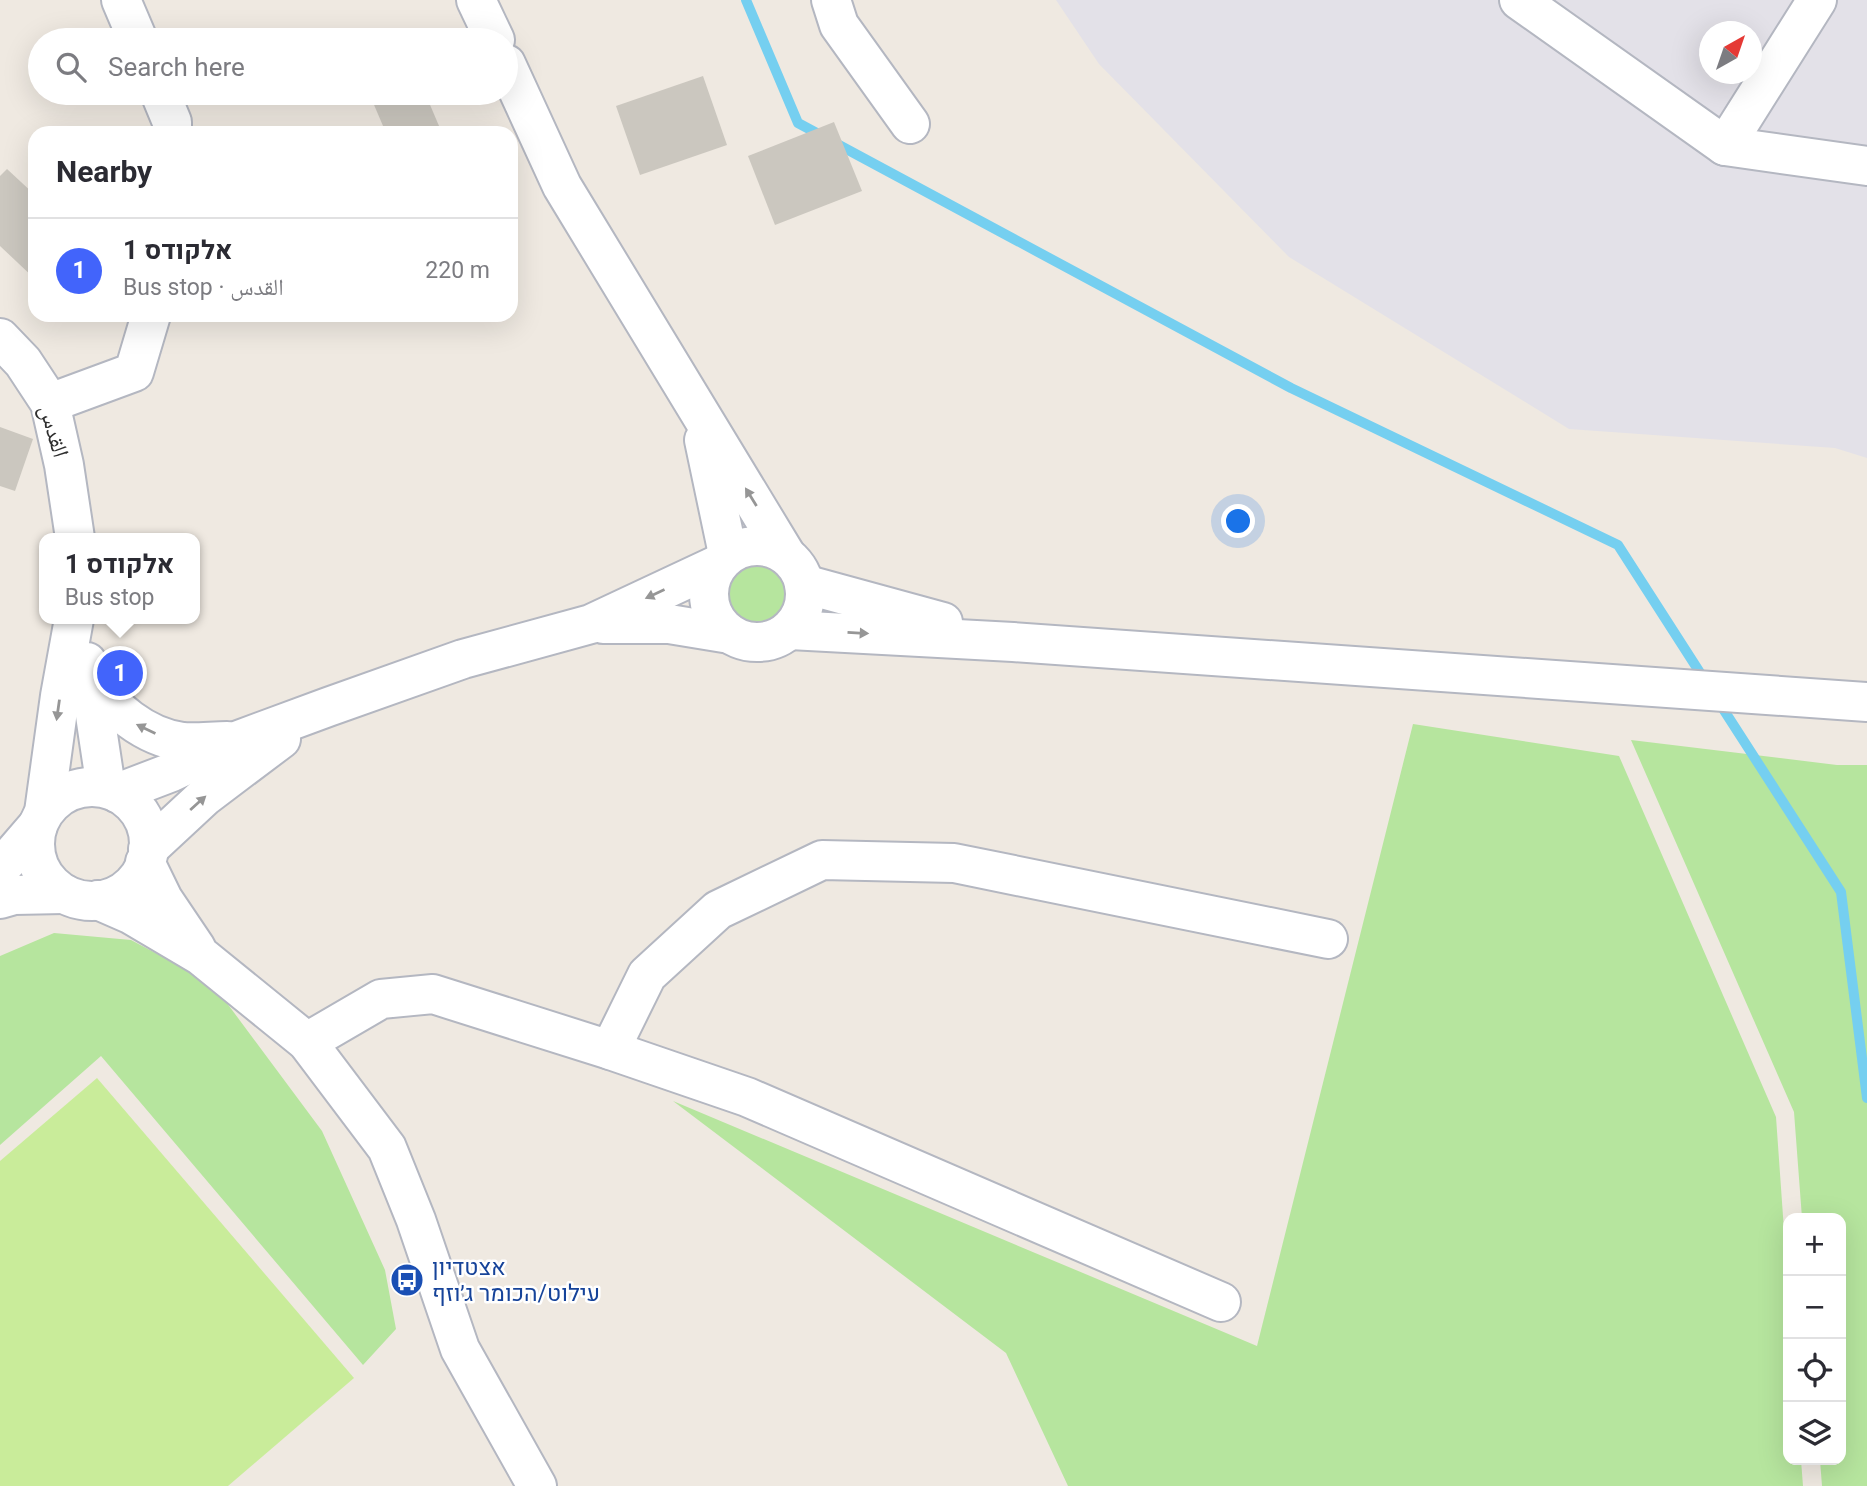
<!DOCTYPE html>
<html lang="en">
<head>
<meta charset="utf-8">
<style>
  :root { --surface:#fff; --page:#f2f2f3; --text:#2b2b33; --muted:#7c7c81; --line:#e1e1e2; --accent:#4264fb }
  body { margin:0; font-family:Roboto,"Noto Naskh Arabic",Heebo,sans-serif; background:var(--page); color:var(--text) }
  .controls { position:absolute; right:21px; bottom:21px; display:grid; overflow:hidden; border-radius:14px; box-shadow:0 7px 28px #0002 }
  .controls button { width:63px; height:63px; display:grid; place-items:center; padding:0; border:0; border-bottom:2px solid var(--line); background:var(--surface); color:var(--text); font:35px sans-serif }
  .compass { position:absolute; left:1699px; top:21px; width:63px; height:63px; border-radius:50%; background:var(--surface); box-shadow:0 7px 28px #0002; rotate:40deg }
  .you { position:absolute; left:1239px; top:522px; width:24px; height:24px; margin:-18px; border:5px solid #fff; border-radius:50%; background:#1a73e8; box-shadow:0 0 0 10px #1a73e833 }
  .badge { display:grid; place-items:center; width:46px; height:46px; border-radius:50%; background:var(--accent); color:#fff; font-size:23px; font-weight:700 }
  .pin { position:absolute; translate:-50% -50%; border:4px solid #fff; box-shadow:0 2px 7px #0006 }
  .popup { position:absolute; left:39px; top:533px; width:161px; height:91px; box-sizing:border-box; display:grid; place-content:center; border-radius:14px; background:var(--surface); filter:drop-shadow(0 2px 5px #0005); font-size:23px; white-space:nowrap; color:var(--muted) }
  .popup b { font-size:26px; color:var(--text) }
  .popup::after { content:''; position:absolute; left:50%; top:100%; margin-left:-14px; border:14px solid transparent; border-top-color:var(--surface) }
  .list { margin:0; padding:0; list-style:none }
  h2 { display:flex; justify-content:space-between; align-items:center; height:91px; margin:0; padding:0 28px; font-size:30px }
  h2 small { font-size:23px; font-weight:400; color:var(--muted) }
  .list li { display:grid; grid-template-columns:46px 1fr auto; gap:21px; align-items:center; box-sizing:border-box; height:105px; padding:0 28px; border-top:2px solid var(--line) }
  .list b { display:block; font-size:26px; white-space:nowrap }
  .list p { margin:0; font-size:23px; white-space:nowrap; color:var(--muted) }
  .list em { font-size:23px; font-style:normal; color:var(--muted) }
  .icon { flex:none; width:38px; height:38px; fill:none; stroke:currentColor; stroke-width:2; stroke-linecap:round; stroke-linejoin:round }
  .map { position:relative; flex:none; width:1867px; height:1486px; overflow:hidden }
  .search { position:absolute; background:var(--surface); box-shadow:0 7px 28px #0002; left:28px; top:28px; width:490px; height:77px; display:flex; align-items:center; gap:18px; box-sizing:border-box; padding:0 24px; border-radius:38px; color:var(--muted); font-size:26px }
  .panel { position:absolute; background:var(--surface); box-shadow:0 7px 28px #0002; left:28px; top:126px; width:490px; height:196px; border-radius:21px }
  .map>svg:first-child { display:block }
  .industrial { fill:#e3e1e8; fill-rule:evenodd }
  .green { fill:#b6e59e }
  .pitch { fill:#c9ec9a }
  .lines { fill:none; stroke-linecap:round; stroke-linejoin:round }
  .stream { stroke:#75cff0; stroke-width:10 }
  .building { fill:#cbc7bf }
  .minor-casing { stroke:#b4b7c1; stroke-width:42 }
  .tertiary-casing { stroke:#b4b7c1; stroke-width:42 }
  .secondary-casing { stroke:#b4b7c1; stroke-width:42 }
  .minor { stroke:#fff; stroke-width:38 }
  .tertiary { stroke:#fff; stroke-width:38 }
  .secondary { stroke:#fff; stroke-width:38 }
  .oneway { fill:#969696 }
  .labels { text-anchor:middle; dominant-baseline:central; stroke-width:5; stroke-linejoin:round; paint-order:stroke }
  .street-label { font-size:23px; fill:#2e2e2e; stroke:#fff }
  .transit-label { font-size:23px; fill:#164399; stroke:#fff; text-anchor:start }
</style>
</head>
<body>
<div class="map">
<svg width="1867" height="1486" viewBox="0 0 1867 1486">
  <rect width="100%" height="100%" fill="#efe9e1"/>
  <!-- industrial -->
  <path class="industrial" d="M1056 0H1867V458L1835 448 1569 429 1289 257 1099 64ZM1710 32H1752V74H1710Z"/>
  <!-- green -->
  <g class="green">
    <circle cx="755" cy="596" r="31"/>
    <polygon points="1413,724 1619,756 1776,1117 1788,1287 1788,1460 1801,1460 1803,1486 1068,1486 1006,1353 673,1101 1257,1346"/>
    <polygon points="1631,740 1837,765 1867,765 1867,1486 1822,1486 1820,1460 1841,1460 1841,1218 1802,1218 1794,1112"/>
    <polygon points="54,933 131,940 212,983 322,1131 385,1270 396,1329 363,1365 101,1056 0,1145 0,956"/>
  </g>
  <!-- pitch -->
  <polygon class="pitch" points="97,1078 354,1378 228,1486 0,1486 0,1161"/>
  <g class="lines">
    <!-- stream -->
    <g class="stream">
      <polyline points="746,0 798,123 1291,388 1618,545 1706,682"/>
      <polyline points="1718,701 1841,892 1867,1098"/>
    </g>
  </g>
  <!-- building -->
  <g class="building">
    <polygon points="703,76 727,145 640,175 616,106"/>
    <polygon points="369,93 425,93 442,133 386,133"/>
    <polygon points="834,122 862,191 775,225 748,156"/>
    <polygon points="7,169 35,195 35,279 0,246 0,176"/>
    <polygon points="0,427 33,439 15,491 0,486"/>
  </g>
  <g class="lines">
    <defs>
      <g id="minor">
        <polyline points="121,0 138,40"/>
        <polyline points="476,0 495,40"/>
        <polyline points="831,0 839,25 910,124"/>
        <polyline points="1519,0 1725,146 1817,0"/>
        <polyline points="506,64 562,186 786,555"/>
        <polyline points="160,93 172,122 172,133"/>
        <polyline points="1725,146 1867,166"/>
        <polyline points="0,338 23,362 50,403 64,465 75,538"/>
        <polyline points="50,403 134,372 151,315"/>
        <polyline points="704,440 728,554"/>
        <polyline points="87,662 106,788"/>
        <polyline points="44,812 60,696 74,619"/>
        <polyline points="0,869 38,825"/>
        <polyline points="0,899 14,895 64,894"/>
        <polyline points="307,1042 381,999 433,994 610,1050 747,1097 1221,1302"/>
        <polyline points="610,1050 647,975 718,910 822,860 954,863 1328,939"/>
      </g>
      <g id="tertiary">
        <polyline points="145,862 163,899 196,948"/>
        <polyline points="98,900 130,914 201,956 307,1042 387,1148 416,1220 460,1349 537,1486"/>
      </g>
      <g id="secondary">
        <circle cx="757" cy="594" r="48"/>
        <polyline points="804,584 943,622"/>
        <polyline points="603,624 669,624 730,634"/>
        <polyline points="790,630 1013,642 1867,702"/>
        <path d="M89 679C113 708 143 737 183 742 197 743 213 741 227 741"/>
        <circle cx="92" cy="844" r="57"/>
        <polyline points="117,793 172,772 236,741 328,707 463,659 591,624 717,565"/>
        <polyline points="148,849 204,797 281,739"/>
      </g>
    </defs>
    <!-- minor casing -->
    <use href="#minor" class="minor-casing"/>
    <!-- tertiary casing -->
    <use href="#tertiary" class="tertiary-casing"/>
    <!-- secondary casing -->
    <use href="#secondary" class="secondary-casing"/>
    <!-- minor -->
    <use href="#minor" class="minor"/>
    <!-- tertiary -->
    <use href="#tertiary" class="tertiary"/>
    <!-- secondary -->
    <use href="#secondary" class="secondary"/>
  </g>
  <!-- one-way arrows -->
  <defs><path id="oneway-solid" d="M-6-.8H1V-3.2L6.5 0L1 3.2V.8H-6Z" transform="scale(1.75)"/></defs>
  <g class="oneway">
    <use href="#oneway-solid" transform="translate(751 497) rotate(-122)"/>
    <use href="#oneway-solid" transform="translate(655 594) rotate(155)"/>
    <use href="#oneway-solid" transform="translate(858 633) rotate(3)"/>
    <use href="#oneway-solid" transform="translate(58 710) rotate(98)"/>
    <use href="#oneway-solid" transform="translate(146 729) rotate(-154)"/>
    <use href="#oneway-solid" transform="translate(198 803) rotate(-42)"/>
  </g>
  <!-- icons -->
  <defs>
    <symbol id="bus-disc" viewBox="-11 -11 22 22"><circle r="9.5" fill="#1a4fb4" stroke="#fff"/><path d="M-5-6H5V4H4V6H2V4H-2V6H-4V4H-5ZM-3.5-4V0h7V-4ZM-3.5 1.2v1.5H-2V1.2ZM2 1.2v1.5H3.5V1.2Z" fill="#fff"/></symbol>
  </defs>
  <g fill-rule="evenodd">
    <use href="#bus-disc" x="388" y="1261" width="38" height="38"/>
  </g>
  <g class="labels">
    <!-- street labels -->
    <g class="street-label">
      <text transform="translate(54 431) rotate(74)">القدس</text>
    </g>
    <!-- transit labels -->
    <g class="transit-label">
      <text x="432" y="1267">אצטדיון<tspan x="432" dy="26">עילוט/הכומר ג׳וזף</tspan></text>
    </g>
  </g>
</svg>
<div class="controls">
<button>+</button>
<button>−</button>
<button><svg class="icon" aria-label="locate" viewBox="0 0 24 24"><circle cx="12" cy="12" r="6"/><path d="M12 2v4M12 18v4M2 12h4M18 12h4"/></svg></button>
<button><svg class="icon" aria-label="layers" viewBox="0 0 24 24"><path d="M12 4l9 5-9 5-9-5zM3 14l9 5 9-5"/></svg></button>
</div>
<svg class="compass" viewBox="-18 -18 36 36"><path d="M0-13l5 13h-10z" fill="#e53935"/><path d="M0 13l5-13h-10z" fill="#7c7c81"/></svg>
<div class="you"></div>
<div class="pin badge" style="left:120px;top:673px">1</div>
<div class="popup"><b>אלקודס 1</b>Bus stop</div>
<div class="search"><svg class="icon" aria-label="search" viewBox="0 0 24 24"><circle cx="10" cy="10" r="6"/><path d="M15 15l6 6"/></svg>Search here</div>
<section class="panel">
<h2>Nearby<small></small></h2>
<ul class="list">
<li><span class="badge">1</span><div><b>אלקודס 1</b><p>Bus stop · القدس</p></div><em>220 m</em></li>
</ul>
</section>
</div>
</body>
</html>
